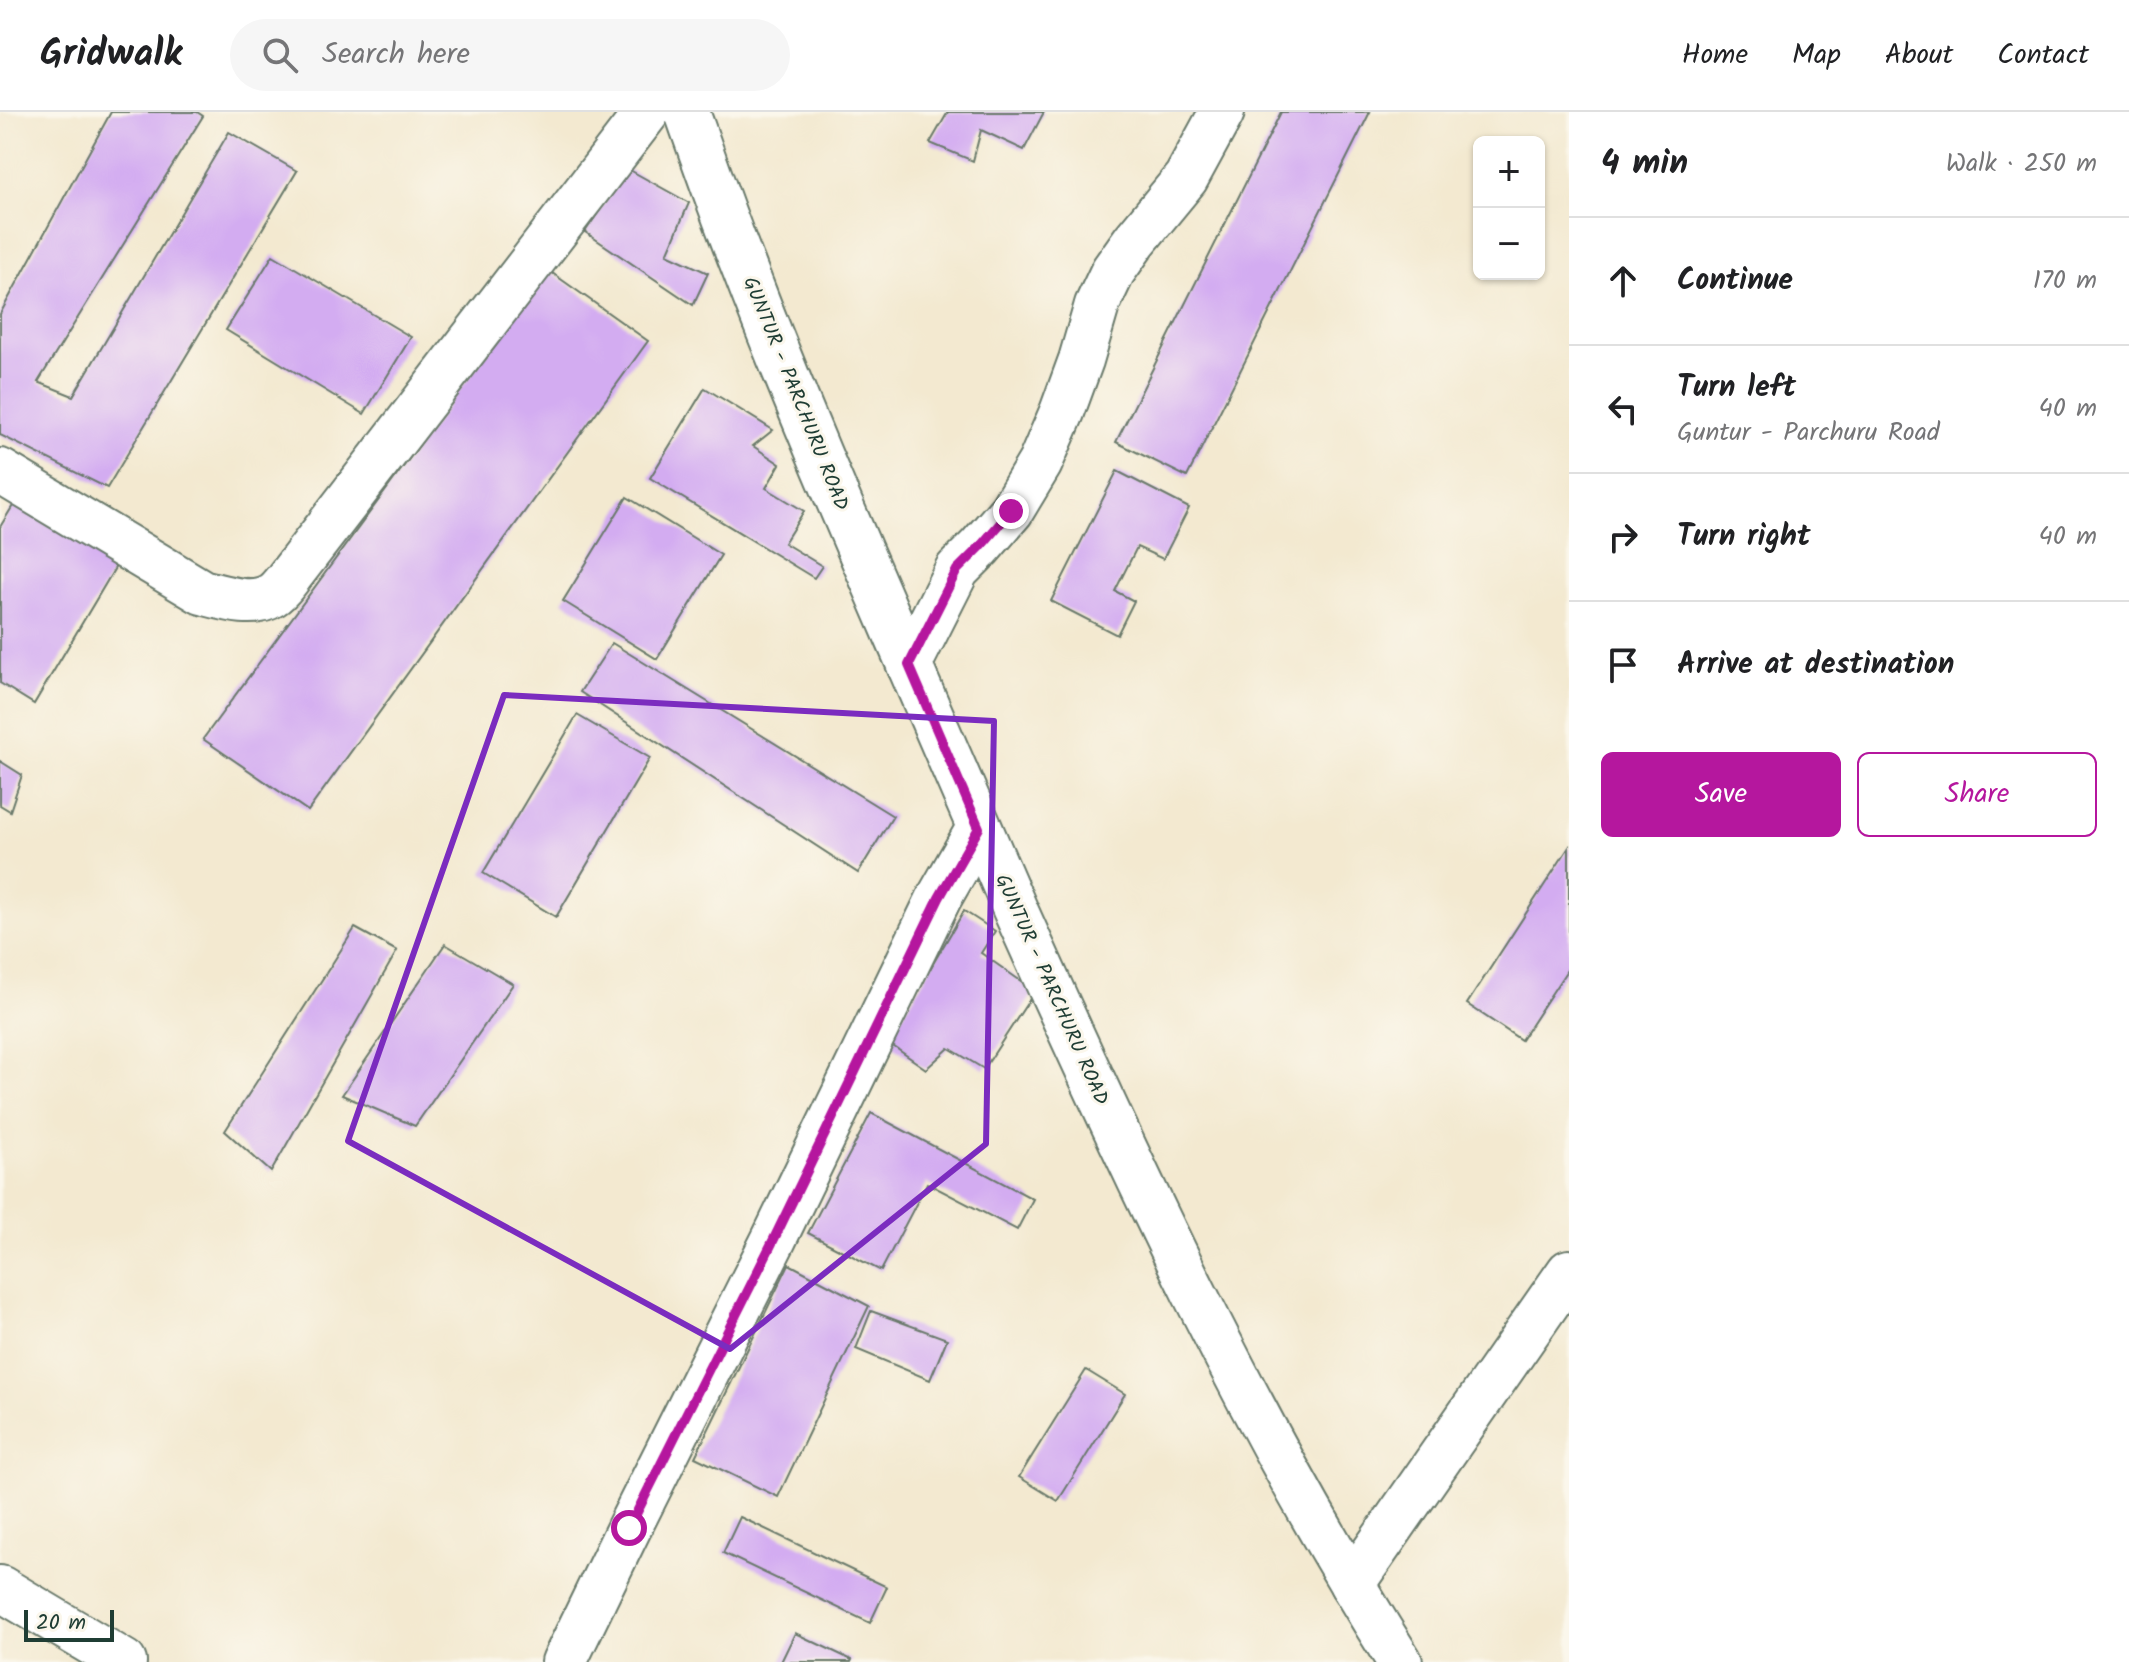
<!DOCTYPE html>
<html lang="en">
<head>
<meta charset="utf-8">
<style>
  :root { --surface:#fff; --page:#f6f6f6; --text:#202124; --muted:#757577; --line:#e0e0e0; --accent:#b5179e }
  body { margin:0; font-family:Kalam,sans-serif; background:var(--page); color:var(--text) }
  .controls { position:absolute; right:24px; top:24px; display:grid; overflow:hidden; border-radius:12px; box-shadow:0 2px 6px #0004 }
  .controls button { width:72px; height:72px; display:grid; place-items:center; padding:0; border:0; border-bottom:2px solid var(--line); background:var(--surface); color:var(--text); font:40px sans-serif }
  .scale { position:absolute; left:24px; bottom:20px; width:90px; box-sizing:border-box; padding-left:8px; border:4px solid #1f3d34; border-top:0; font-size:22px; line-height:28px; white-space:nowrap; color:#1f3d34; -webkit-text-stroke:6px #fbf7ec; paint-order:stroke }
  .stop { position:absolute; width:24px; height:24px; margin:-18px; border:6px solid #b5179e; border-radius:50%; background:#fff }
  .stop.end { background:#b5179e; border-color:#fff; box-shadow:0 2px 8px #0008 }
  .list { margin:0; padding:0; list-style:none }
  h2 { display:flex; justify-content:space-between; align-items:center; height:104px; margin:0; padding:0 32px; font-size:34px }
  h2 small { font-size:26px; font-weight:400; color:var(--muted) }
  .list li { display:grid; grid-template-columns:52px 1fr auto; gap:24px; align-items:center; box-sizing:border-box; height:128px; padding:0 32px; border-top:2px solid var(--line) }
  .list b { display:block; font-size:30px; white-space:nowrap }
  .list p { margin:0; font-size:26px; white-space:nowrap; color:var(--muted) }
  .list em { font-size:26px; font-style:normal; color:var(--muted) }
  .actions { display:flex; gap:16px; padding:24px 32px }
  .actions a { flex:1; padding:18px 0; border:2px solid var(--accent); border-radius:12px; text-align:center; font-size:28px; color:var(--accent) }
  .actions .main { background:var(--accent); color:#fff }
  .icon { flex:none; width:44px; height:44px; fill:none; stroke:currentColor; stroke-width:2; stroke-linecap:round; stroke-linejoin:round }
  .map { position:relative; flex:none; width:1569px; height:1550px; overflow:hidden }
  header { display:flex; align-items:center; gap:48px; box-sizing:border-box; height:112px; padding:0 40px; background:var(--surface); border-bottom:2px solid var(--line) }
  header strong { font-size:38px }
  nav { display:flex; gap:44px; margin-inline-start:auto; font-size:28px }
  .search { width:560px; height:72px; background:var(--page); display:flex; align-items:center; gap:20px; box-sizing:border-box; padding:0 28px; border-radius:44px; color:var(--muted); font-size:30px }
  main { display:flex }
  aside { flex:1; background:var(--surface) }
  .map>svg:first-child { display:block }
  .building { fill:#d3acf1 }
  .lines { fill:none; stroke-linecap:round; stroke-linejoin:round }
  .minor-casing { stroke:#69796b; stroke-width:48 }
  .major-casing { stroke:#69796b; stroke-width:48 }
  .minor { stroke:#fff; stroke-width:44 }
  .major { stroke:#fff; stroke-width:44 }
  .route { stroke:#b5179e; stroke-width:10 }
  .marked { fill:none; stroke:#7b2cbf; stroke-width:6; stroke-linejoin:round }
  .labels { text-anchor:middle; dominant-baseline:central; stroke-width:6; stroke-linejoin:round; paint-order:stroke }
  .street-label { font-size:20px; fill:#1f3d34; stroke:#fbf7ec }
</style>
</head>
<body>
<header>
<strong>Gridwalk</strong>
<div class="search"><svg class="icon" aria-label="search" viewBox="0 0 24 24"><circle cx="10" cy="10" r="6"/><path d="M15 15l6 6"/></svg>Search here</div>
<nav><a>Home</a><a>Map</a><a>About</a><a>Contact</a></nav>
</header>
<main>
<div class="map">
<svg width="1569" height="1550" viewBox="0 0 1569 1550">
  <rect width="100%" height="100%" fill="#fbf7ec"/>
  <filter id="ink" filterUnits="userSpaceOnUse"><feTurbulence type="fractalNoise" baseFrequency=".0125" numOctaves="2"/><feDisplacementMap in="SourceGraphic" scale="16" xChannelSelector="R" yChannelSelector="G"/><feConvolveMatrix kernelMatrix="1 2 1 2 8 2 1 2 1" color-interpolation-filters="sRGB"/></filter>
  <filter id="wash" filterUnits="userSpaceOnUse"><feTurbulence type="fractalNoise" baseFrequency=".006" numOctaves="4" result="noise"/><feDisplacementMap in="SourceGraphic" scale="32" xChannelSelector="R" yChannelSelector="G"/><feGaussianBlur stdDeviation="1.8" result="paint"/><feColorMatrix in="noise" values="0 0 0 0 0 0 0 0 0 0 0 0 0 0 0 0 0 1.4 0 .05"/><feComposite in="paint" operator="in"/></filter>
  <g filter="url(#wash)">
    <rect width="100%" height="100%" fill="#f3e9d0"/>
    <g id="blocks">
      <!-- building -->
      <g class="building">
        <polygon points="111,0 197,0 203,4 38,270 73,284 229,20 297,59 107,376 0,323 0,202"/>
        <polygon points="948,0 1044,0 1024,38 981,18 973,49 930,31"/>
        <polygon points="1281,0 1370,0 1187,365 1116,330"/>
        <polygon points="628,57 689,91 667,142 708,161 693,193 585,120"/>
        <polygon points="273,143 411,225 364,302 226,218"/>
        <polygon points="548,158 648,229 308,699 203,627"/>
        <polygon points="705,276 773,318 753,334 780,352 766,376 804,399 784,431 822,454 814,466 650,366"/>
        <polygon points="1117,359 1189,396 1163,447 1137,435 1115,479 1134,489 1117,523 1051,489"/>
        <polygon points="627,385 721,443 657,547 563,489"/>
        <polygon points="17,387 119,449 34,592 0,571 0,415"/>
        <polygon points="612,531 893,704 858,761 580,580"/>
        <polygon points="577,603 650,646 556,805 483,761"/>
        <polygon points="0,649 22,663 10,699 0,693"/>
        <polygon points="1569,735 1569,855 1521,928 1467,892"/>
        <polygon points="964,799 995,819 981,841 1035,879 984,957 949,936 926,957 887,930"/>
        <polygon points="355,816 397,839 271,1060 225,1019"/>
        <polygon points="445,832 513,872 415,1014 342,983"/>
        <polygon points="871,1001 1033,1087 1017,1118 927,1071 881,1159 808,1121"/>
        <polygon points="789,1152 869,1194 778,1385 695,1345"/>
        <polygon points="871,1199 947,1227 930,1268 856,1237"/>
        <polygon points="1086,1258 1125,1282 1058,1389 1019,1365"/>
        <polygon points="740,1405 887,1475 870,1511 723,1441"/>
        <polygon points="795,1521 852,1548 851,1550 781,1550"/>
      </g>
    </g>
  </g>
  <g filter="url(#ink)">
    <use href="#blocks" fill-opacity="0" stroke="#69796b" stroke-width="2"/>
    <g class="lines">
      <defs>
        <g id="minor">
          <path d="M0 359 202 480C222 485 253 496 272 483 277 480 282 474 286 469L647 0"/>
          <polyline points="909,553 957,458 980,435 1011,399 1040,351 1062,300 1081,248 1097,193 1113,159 1135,128 1186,66 1222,0"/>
          <polyline points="1352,1472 1569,1160"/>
        </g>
        <g id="major">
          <path d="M687 0C705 51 723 103 743 153 794 287 851 418 908 550 944 634 980 718 1017 802 1132 1058 1250 1313 1400 1550"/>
          <polyline points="0,1476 124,1550"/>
          <polyline points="564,1550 629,1416 774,1127 939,786 979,716"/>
        </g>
      </defs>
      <!-- minor casing -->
      <use href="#minor" class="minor-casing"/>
      <!-- major casing -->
      <use href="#major" class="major-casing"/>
      <!-- minor -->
      <use href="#minor" class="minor"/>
      <!-- major -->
      <use href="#major" class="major"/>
    </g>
  </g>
  <g class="lines" filter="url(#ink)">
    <!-- route -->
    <polyline class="route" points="629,1416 774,1127 939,786 979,716 909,553 957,458 980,435 1011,399"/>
  </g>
  <!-- marked area -->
  <path class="marked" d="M504 583 994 609 986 1032 730 1237 348 1029Z"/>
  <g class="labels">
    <!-- street labels -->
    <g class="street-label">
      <text transform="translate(795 282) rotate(68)">GUNTUR - PARCHURU ROAD</text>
      <text transform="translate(1051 878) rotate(66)">GUNTUR - PARCHURU ROAD</text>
    </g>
  </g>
</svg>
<div class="controls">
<button>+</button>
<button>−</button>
</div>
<div class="scale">20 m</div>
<div class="stop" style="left:629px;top:1416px"></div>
<div class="stop end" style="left:1011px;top:399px"></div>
</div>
<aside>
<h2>4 min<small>Walk · 250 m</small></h2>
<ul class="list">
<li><svg class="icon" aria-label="ahead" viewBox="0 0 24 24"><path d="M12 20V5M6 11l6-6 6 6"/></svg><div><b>Continue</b></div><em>170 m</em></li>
<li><svg class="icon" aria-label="left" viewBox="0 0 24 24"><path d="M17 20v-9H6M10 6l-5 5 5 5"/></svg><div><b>Turn left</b><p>Guntur - Parchuru Road</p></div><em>40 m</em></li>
<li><svg class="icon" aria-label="right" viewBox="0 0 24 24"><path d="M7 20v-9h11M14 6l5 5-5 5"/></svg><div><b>Turn right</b></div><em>40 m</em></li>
<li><svg class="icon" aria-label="arrive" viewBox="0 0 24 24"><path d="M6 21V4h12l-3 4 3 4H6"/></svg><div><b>Arrive at destination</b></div></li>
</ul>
<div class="actions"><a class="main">Save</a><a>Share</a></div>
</aside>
</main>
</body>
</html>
